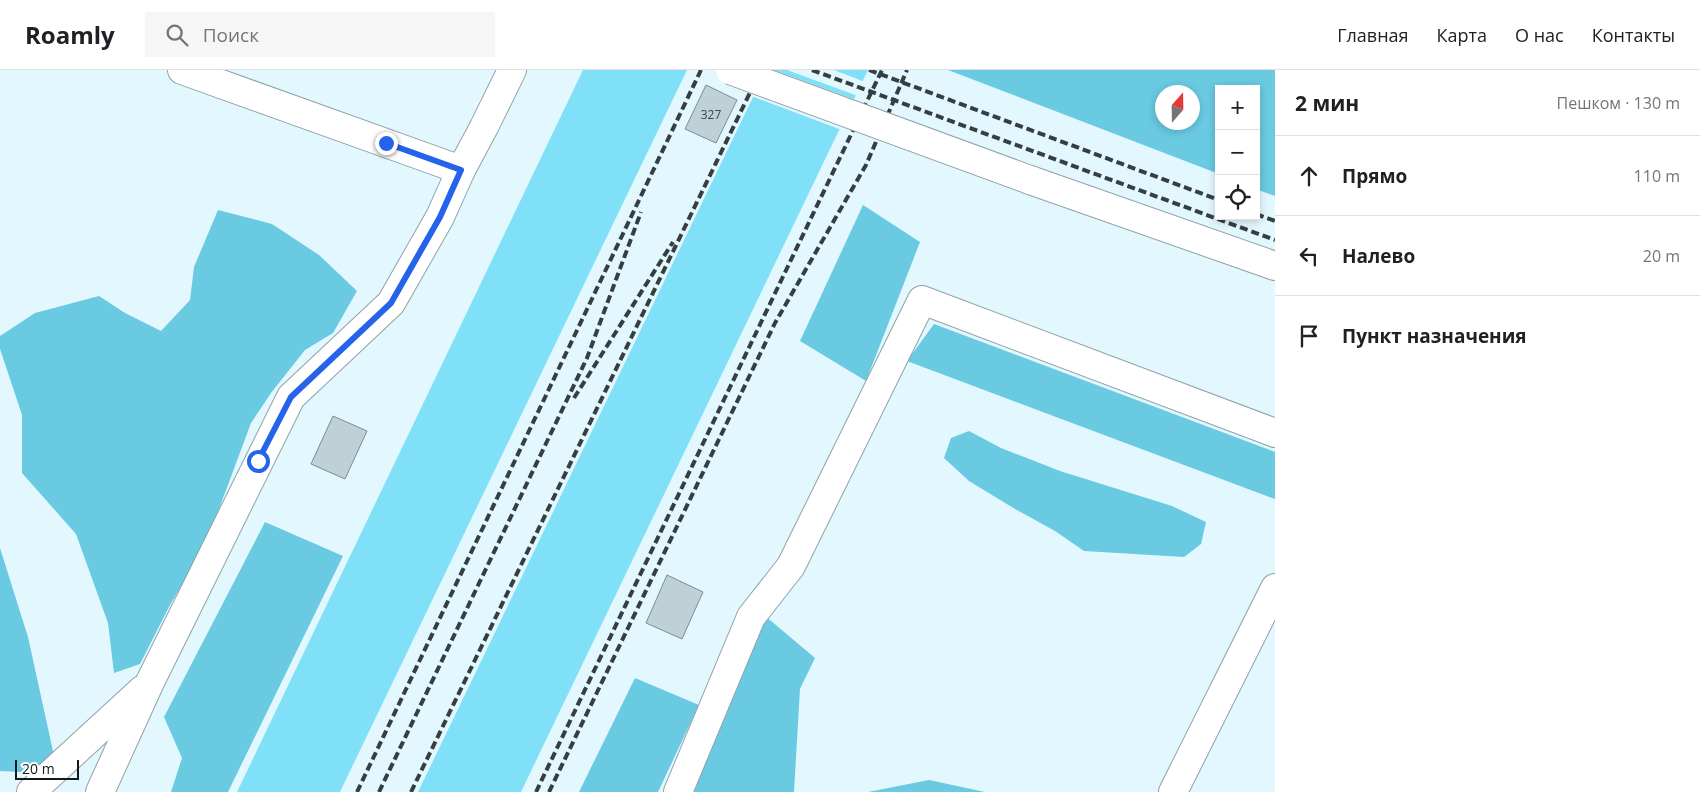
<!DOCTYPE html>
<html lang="ru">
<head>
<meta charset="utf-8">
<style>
  :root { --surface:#fff; --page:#f6f6f6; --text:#202124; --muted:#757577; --line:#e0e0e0 }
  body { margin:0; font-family:"Open Sans",sans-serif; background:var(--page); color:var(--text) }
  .controls { position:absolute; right:15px; top:15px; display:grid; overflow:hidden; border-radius:0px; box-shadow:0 2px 8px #0003 }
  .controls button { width:45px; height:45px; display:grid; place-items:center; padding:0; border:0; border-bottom:1px solid var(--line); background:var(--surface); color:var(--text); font:25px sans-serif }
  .compass { position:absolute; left:1155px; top:15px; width:45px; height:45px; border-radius:50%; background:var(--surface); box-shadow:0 2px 8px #0003; rotate:20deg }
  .scale { position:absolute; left:15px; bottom:12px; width:64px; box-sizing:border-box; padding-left:5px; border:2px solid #11191b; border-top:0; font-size:14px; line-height:18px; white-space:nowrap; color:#11191b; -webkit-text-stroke:4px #fff; paint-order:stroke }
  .stop { position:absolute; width:15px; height:15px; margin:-11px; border:4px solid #2563eb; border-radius:50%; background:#fff }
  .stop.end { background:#2563eb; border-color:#fff; box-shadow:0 1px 5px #0008 }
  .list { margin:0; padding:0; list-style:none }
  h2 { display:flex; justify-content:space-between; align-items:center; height:65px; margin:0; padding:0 20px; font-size:21px }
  h2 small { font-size:16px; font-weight:400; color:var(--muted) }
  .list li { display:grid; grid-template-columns:32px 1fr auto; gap:15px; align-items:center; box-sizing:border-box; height:80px; padding:0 20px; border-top:1px solid var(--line) }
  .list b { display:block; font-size:19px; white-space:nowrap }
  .list em { font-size:16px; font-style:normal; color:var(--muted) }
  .icon { flex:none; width:28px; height:28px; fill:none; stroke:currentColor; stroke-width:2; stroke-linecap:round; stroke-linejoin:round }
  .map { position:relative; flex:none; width:1275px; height:722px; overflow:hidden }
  header { display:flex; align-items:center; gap:30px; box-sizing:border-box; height:70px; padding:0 25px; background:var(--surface); border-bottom:1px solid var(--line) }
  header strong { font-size:24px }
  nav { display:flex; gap:28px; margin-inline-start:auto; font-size:18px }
  .search { width:350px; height:45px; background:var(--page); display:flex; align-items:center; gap:12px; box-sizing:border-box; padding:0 18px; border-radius:0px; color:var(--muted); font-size:19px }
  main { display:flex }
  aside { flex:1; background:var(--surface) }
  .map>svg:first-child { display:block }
  .forest { fill:#69cae1; fill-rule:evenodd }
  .water { fill:#7fe0f7 }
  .pier { fill:#e3f8fe }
  .building { fill:#bdd1d7; stroke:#798d92 }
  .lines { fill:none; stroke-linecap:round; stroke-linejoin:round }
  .minor-casing { stroke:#8ea2a7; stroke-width:30 }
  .major-casing { stroke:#8ea2a7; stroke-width:30 }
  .minor { stroke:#fff; stroke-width:28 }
  .major { stroke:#fff; stroke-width:28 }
  .rail { stroke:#353f41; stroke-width:4; stroke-dasharray:8 4; stroke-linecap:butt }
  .major-bridge-casing { stroke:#8ea2a7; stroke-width:30; stroke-linecap:butt }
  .major-bridge { stroke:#fff; stroke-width:28 }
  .route { stroke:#2563eb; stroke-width:6 }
  .labels { text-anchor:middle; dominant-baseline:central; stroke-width:4; stroke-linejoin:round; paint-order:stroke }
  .number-label { font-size:12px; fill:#3c474a }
</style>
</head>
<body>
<header>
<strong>Roamly</strong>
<div class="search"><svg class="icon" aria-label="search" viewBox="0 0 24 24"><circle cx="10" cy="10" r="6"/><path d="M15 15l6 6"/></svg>Поиск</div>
<nav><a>Главная</a><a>Карта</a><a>О нас</a><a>Контакты</a></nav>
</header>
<main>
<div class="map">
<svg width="1275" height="722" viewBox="0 0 1275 722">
  <rect width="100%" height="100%" fill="#e3f8fe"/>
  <!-- forest -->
  <g class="forest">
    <path d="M948 0H1275V126L1256 119V19H1219V104ZM1162 22H1192V52H1162Z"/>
    <polygon points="863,135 920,172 866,311 800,271"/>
    <polygon points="218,140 272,154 319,185 357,221 333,263 305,280 271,323 251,353 206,474 170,535 140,594 114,603 108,553 76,464 22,403 22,345 0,279 0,266 35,243 99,226 125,243 161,261 190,230 194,197"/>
    <polygon points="934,254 1275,382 1275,429 907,291"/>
    <polygon points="969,361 1001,378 1060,401 1172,436 1206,452 1201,474 1184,487 1084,481 1055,461 1015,439 969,411 944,388 951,368"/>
    <polygon points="265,452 343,486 228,722 171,722 182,688 164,647"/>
    <polygon points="0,478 28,567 58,704 0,701"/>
    <polygon points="764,545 815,588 800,619 794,722 694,722"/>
    <polygon points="635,608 699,635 658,722 579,722"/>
    <polygon points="929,710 985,722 868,722"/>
  </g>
  <!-- water -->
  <g class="water">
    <polygon points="583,0 687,0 340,722 237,722"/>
    <polygon points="766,0 868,0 521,722 418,722"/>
  </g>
  <!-- pier -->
  <g class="pier">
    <polygon points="763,0 774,0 856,30 842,60 751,26"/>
    <polygon points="787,0 834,0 865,12 858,26"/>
  </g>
  <!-- building -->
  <g class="building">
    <polygon points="706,15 737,30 716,73 685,59"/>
    <polygon points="333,346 367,361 345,409 311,394"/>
    <polygon points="667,505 703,522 682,569 646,553"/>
  </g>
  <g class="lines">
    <defs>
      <g id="minor">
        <polyline points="461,100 484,57 512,0"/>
        <polyline points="31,722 142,620"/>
        <polyline points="100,722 150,612 291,327 391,233 440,147 461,100 182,0"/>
        <polyline points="678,722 751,547 791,496 922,230 1275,363"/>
        <polyline points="1173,722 1275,518"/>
      </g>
      <polyline id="major" points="1030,110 1275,196"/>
    </defs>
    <!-- minor casing -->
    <use href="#minor" class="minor-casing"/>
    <!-- major casing -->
    <use href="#major" class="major-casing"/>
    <!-- minor -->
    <use href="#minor" class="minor"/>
    <!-- major -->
    <use href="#major" class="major"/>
    <!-- rail -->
    <g class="rail">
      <polyline points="812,0 1275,170"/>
      <polyline points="869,0 1219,130"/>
      <polyline points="1256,144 1275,151"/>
      <polyline points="574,328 673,172"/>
      <polyline points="357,722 701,0"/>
      <polyline points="379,722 587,288 641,142"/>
      <polyline points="411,722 761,0"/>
      <polyline points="536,722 882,0"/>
      <polyline points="549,722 775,253 866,95 907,0"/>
    </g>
    <defs>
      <polyline id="major-bridge" points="730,0 1030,110"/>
    </defs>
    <!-- major-bridge casing -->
    <use href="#major-bridge" class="major-bridge-casing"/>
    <!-- major-bridge -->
    <use href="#major-bridge" class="major-bridge"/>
  </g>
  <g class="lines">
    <!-- route -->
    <polyline class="route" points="258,391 291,327 391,233 440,147 461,100 386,73"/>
  </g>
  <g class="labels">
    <!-- number labels -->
    <g class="number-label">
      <text x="711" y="44">327</text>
    </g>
  </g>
</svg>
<div class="controls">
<button>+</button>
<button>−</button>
<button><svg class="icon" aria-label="locate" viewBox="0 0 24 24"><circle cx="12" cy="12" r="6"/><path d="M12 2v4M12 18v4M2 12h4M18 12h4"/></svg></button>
</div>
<svg class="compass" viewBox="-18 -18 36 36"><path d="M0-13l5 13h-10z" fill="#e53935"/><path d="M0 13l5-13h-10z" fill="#757577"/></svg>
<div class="scale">20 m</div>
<div class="stop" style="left:258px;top:391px"></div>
<div class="stop end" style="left:386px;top:73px"></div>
</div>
<aside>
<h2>2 мин<small>Пешком · 130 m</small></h2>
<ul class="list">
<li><svg class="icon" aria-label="ahead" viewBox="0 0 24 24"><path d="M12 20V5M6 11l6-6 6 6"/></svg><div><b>Прямо</b></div><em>110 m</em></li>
<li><svg class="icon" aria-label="left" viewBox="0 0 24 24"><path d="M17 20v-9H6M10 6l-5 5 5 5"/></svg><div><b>Налево</b></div><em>20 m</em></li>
<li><svg class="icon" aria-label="arrive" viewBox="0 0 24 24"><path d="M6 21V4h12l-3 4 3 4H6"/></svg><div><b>Пункт назначения</b></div></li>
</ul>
</aside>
</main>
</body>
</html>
